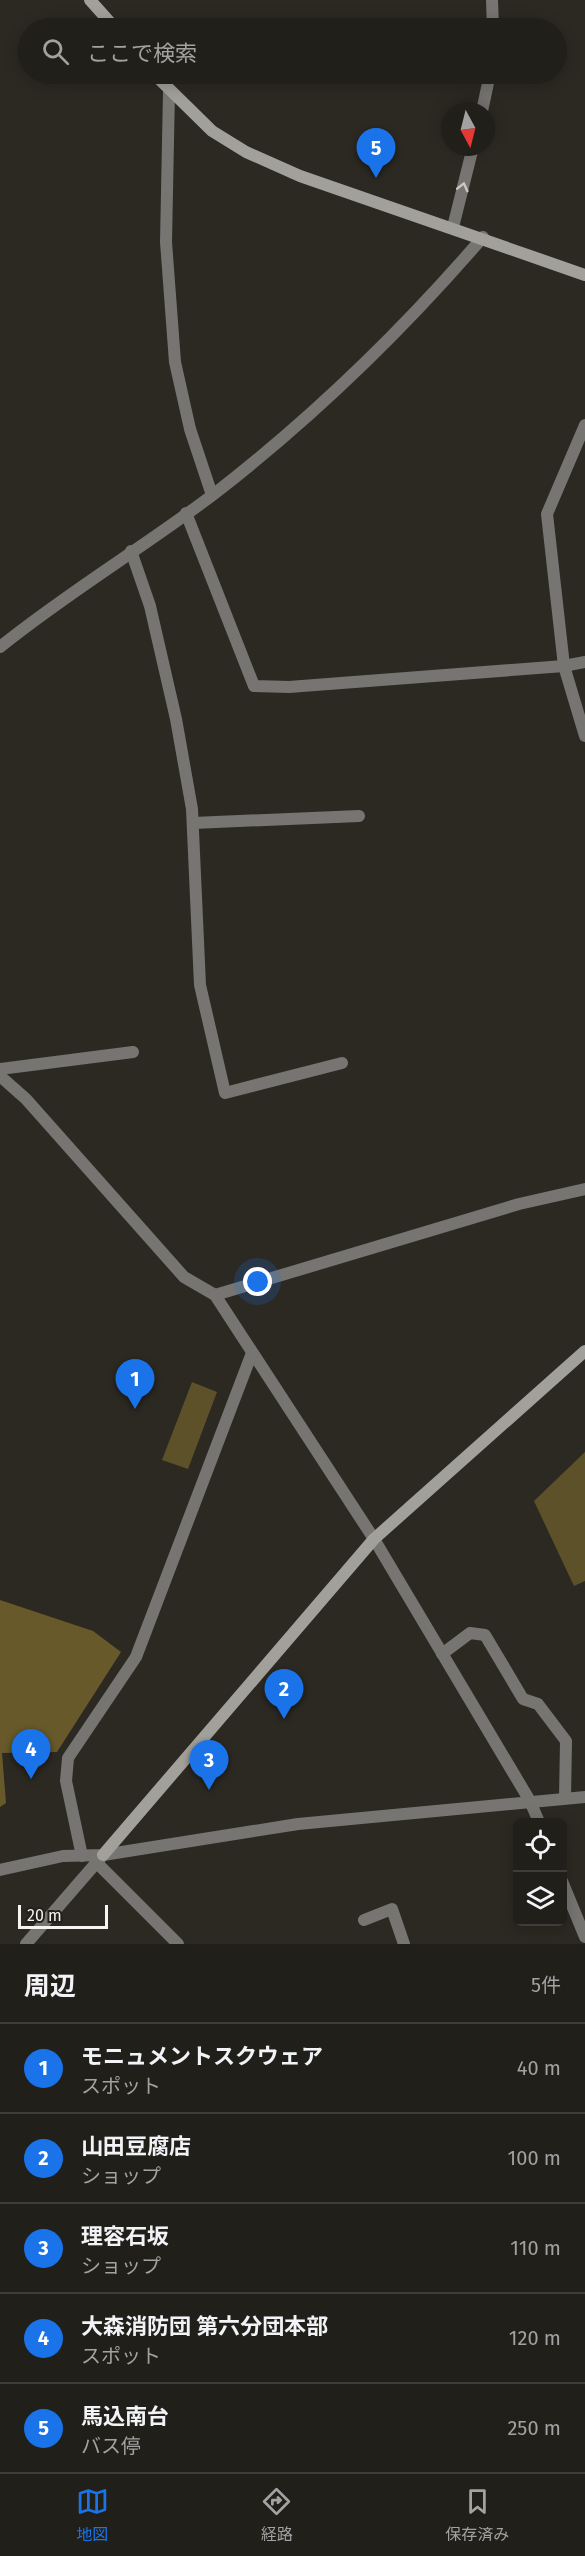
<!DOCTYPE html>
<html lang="ja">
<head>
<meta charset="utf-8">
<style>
  :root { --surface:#211f1a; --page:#292723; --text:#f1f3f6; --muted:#a2a2a2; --line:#3e3d39; --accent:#1a73e8 }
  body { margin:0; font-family:"Fira Sans","Noto Sans JP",sans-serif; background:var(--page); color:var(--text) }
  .controls { position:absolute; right:18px; bottom:18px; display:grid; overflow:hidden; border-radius:9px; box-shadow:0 3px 15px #0003 }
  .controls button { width:54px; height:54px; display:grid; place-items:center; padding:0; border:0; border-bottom:2px solid var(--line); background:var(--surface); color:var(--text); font:30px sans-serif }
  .compass { position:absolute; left:441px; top:102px; width:54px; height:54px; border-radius:50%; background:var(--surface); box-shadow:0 3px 15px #0003; rotate:173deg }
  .scale { position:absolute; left:18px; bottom:15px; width:90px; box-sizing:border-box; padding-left:6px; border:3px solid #f6f4f0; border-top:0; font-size:16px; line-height:21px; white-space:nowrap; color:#f6f4f0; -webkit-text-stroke:4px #222019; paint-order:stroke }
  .you { position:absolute; left:258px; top:1282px; width:21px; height:21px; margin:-15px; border:4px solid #fff; border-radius:50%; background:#1a73e8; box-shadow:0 0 0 9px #1a73e833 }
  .badge { display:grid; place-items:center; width:39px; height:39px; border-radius:50%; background:var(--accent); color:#fff; font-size:20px; font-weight:700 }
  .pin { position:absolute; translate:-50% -50px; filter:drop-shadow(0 2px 3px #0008) }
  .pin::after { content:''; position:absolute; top:32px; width:21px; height:18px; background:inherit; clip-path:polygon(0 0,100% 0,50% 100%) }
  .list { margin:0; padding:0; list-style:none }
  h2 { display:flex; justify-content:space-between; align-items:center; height:78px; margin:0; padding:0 24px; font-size:26px }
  h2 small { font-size:20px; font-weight:400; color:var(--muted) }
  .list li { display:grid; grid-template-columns:39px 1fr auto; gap:18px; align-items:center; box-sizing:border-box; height:90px; padding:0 24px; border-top:2px solid var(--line) }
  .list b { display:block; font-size:22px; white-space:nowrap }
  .list p { margin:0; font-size:20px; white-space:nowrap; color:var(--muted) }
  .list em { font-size:20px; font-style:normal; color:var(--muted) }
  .icon { flex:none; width:33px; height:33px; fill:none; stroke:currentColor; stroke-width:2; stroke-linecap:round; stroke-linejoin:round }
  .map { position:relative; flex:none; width:585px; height:1944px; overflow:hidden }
  .search { position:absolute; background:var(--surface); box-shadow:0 3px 15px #0003; left:18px; right:18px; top:18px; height:66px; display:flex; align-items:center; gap:15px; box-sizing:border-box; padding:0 21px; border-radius:33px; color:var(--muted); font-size:22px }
  .sheet { height:528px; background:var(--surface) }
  nav { display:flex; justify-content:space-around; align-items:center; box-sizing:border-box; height:84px; border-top:2px solid var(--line); background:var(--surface); font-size:16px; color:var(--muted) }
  nav a { display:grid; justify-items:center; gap:3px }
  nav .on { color:var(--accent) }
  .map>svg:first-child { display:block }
  .green { fill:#5d5129 }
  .forest { fill:#68592a }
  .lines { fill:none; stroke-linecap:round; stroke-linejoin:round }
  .lane { stroke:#767572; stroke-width:12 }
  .street { stroke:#767572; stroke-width:12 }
  .secondary { stroke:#a2a09a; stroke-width:12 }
  .oneway { stroke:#c9c8c4 }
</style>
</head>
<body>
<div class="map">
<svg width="585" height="1944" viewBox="0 0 585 1944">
  <rect width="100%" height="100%" fill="#2c2922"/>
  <!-- green -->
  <g class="green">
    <polygon points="192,1382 217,1392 188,1469 162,1460"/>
    <polygon points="585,1452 585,1581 574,1586 534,1501"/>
  </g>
  <!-- forest -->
  <polygon class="forest" points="0,1600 93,1631 121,1652 57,1752 2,1753 6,1803 0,1807"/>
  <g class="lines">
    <!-- lane -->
    <g class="lane">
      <polyline points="131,551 150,606 176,719 192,809 200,985 225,1093 342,1063"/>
      <polyline points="193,823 359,816"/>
      <polyline points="0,1069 133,1052"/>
      <polyline points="442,1654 470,1633 485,1635 523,1699 538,1704 566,1741 565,1798"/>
      <polyline points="97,1863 178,1944"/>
      <polyline points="364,1920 392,1909 404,1944"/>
    </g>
    <!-- street -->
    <g class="street">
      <polyline points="492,0 493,28"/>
      <polyline points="169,91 166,242 175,362 190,429 212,495"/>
      <polyline points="482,111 490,74"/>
      <polyline points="453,227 473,147"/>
      <polyline points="585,425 547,514 564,666 585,736"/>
      <polyline points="186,513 254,686 289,687 564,666 585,662"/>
      <path d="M0 647C68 592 144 547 214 494 312 418 402 331 483 237"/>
      <polyline points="0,1076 26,1099 184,1277 215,1295 374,1539 530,1801 539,1822"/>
      <polyline points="215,1295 519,1204 585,1189"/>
      <polyline points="82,1856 66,1781 68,1758 136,1657 252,1353"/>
      <polyline points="0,1870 63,1856 103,1855 298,1824 585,1797"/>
      <polyline points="562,1881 585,1937"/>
      <polyline points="26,1944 103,1855"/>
    </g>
    <!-- secondary -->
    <g class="secondary">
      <polyline points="90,0 115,28"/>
      <polyline points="154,74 212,131 246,152 300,176 585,275"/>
      <polyline points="103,1855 374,1539 585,1351"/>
    </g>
  </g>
  <!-- one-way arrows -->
  <defs><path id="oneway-chevron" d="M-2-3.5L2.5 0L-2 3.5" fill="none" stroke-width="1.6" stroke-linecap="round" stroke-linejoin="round" transform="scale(1.5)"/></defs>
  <use class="oneway" href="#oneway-chevron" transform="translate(463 187) rotate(-76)"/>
</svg>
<div class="controls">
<button><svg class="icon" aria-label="locate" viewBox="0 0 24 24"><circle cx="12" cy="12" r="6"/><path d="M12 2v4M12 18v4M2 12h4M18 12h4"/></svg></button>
<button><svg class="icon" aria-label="layers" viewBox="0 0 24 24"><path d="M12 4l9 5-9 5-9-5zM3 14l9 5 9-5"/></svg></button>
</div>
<svg class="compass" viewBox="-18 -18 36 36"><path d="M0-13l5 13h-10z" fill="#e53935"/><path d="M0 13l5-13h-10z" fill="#a2a2a2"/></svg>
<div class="scale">20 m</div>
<div class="you"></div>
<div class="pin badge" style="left:135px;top:1409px">1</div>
<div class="pin badge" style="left:284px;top:1719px">2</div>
<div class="pin badge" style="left:209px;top:1790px">3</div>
<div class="pin badge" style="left:31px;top:1779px">4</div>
<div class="pin badge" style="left:376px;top:178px">5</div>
<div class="search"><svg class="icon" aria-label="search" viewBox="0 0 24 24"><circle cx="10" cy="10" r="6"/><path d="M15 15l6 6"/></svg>ここで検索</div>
</div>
<section class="sheet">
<h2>周辺<small>5件</small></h2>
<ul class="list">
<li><span class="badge">1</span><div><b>モニュメントスクウェア</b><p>スポット</p></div><em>40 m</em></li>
<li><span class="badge">2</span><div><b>山田豆腐店</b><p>ショップ</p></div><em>100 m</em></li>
<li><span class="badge">3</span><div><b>理容石坂</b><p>ショップ</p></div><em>110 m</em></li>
<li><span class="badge">4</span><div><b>大森消防団 第六分団本部</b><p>スポット</p></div><em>120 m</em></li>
<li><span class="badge">5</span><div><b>馬込南台</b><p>バス停</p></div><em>250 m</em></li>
</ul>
</section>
<nav>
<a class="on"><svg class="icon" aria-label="map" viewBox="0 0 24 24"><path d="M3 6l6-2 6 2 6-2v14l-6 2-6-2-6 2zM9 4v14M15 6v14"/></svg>地図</a>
<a><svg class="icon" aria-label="directions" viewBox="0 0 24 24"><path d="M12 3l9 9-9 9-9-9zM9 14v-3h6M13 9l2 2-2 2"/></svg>経路</a>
<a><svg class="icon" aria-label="saved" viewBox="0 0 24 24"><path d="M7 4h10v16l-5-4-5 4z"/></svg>保存済み</a>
</nav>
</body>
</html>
